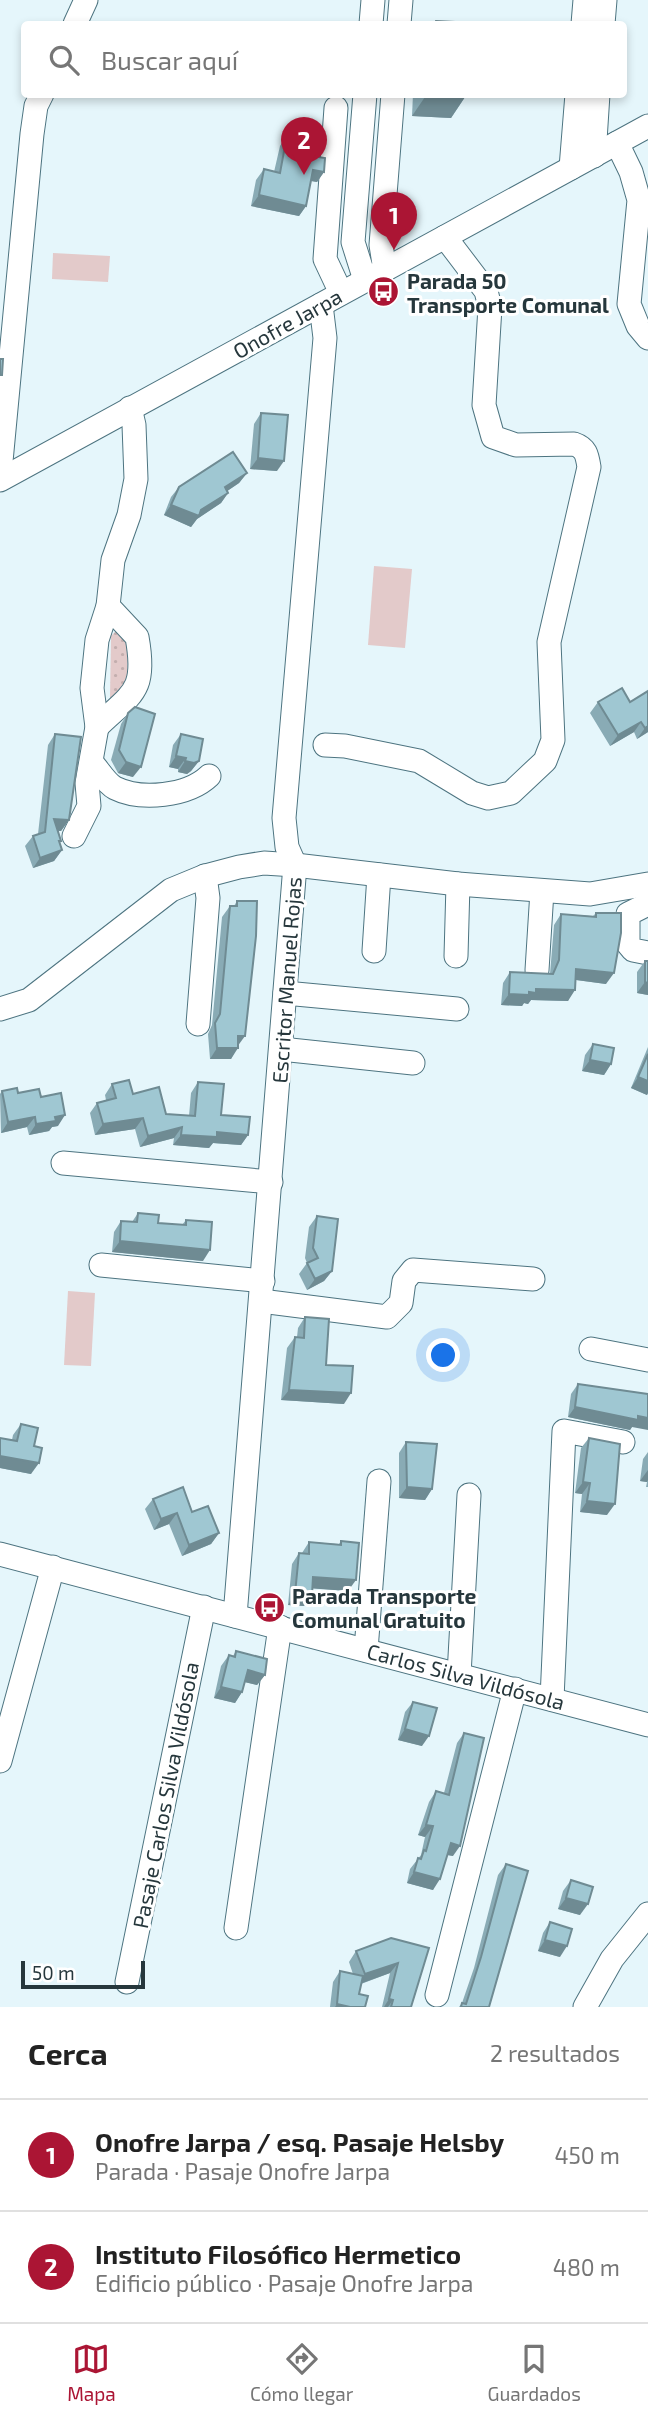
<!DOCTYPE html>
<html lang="es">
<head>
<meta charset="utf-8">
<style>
  :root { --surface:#fff; --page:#f6f6f6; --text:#222; --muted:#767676; --line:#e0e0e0; --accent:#ab1534 }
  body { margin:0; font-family:"Exo 2",sans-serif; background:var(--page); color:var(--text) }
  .scale { position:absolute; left:21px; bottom:18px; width:124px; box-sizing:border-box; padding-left:7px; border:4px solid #26373c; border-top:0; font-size:19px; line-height:24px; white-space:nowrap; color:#26373c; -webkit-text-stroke:5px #fff; paint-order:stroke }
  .you { position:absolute; left:444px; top:1356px; width:24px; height:24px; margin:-18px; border:5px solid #fff; border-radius:50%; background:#1a73e8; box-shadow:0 0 0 10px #1a73e833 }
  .badge { display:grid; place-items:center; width:46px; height:46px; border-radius:50%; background:var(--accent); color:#fff; font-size:23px; font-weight:700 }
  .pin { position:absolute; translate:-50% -58px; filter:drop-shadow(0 2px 4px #0008) }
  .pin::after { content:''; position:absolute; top:37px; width:24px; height:21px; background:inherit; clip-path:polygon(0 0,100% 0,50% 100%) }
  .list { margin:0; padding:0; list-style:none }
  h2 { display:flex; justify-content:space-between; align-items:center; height:91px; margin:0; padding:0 28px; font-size:30px }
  h2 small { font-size:23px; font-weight:400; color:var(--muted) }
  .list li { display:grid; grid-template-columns:46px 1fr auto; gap:21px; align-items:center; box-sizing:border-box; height:112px; padding:0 28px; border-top:2px solid var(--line) }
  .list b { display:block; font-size:26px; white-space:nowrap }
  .list p { margin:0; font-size:23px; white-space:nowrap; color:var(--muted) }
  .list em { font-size:23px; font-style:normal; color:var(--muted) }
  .icon { flex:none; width:38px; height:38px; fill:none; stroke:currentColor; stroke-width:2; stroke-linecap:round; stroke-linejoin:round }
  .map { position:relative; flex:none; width:648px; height:2007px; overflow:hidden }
  .search { position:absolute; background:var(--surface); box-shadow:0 4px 10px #0003; left:21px; right:21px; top:21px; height:77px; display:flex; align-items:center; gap:18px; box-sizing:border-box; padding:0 24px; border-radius:7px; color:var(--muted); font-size:26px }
  .sheet { height:315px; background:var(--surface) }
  nav { display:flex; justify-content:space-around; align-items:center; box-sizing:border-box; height:98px; border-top:2px solid var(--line); background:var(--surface); font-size:19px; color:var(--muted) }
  nav a { display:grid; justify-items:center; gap:4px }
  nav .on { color:var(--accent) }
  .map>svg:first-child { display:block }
  .grass { fill:url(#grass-dots) }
  .garden { fill:#e3caca }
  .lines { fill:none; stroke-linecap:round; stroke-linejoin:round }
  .minor-casing { stroke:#4d7480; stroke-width:25 }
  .minor { stroke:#fff; stroke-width:23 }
  .wall { fill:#89abb5 }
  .shaded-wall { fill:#6f8b93 }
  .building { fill:#9fc7d2; stroke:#6f8b93; stroke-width:2 }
  .labels { text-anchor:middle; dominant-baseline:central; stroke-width:6; stroke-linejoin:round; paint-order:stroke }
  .poi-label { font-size:21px; font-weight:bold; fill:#26373c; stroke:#fff; text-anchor:start }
  .street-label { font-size:21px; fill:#26373c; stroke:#fff }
</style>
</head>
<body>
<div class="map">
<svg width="648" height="2007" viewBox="0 0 648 2007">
  <defs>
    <pattern id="grass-dots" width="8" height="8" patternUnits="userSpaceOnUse" patternTransform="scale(1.75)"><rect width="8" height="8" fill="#e3caca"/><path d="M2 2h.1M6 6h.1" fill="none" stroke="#c3aeae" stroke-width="1.8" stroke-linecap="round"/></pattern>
  </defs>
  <rect width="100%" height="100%" fill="#e5f6fb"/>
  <!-- grass -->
  <polygon class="grass" points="118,629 128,639 127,698 110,698 111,636"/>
  <!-- garden -->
  <g class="garden">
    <polygon points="53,253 110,256 108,282 52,279"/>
    <polygon points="374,566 412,569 405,648 368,645"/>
    <polygon points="68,1291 95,1293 91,1366 64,1365"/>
  </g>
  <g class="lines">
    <defs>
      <g id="minor">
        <polyline points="75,24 86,0"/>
        <polyline points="371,24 373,0"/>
        <polyline points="399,24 401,0"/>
        <polyline points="583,24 585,0"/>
        <polyline points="603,24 605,0"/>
        <polyline points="365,94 353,242 365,280"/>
        <polyline points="336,108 325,259 341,293"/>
        <polyline points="617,143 631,172 639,200 629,304 638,326 648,338"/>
        <polyline points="594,156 598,94"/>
        <polyline points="571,168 577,94"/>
        <polyline points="385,270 381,245 393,94"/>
        <polyline points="0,472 32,134 36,106 42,94"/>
        <polyline points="0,480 648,126"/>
        <path d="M97 727C132 693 147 692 137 637L108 606"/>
        <path d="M325 745 345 746 419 761 472 793 488 798 511 793 545 761 553 740 549 642 589 467C587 455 586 448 574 444L516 445 493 437 484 405 490 307 486 291 445 237"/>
        <path d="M93 764C99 771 107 784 115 788 141 801 188 796 209 776"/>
        <polyline points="74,836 89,806 87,783 97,727 92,688 97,640 108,606 113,560 129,515 136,479 134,425 130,408"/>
        <polyline points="648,904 628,914 628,944 633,950 648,953"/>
        <polyline points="374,951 379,875"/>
        <polyline points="456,956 458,884"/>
        <polyline points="537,970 542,891"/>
        <polyline points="285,993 457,1009"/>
        <polyline points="0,1009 29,1000 171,890 205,876 239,867 264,863 295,865 458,884 590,894 648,884"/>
        <polyline points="198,1024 208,898 205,876"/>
        <polyline points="281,1049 413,1063"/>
        <polyline points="63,1163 271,1182"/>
        <polyline points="101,1265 263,1281"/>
        <polyline points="261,1301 387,1317 401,1303 404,1281 413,1270 533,1279"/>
        <polyline points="591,1349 648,1360"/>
        <polyline points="0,1554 648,1725"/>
        <polyline points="235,1616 295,865 287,847 284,818 325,338 321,305"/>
        <polyline points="366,1650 379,1481"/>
        <polyline points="459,1675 469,1495"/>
        <polyline points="552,1699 564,1431 623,1442"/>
        <polyline points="0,1761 53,1567"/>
        <polyline points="236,1928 280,1627"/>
        <polyline points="127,1982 204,1607"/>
        <polyline points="437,1995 515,1689"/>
        <polyline points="585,2007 612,1959 648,1914"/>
      </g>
    </defs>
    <!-- minor casing -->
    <use href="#minor" class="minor-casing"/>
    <!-- minor -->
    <use href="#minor" class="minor"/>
  </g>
  <!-- wall -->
  <g class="wall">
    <polygon points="413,94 467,94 451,118 412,116"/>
    <polygon points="296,132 318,157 324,172 317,182 311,181 306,206 299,216 251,206 256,180 264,169 274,172 280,146 287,135 293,136"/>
    <polygon points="261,413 277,471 250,469 254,424"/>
    <polygon points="247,473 239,483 227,491 228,493 221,503 197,519 191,527 164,515 171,497 179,487"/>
    <polygon points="648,691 648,732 637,739 634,732 610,746 590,713 598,702 630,702"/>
    <polygon points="128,713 133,777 118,773 111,760 121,724"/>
    <polygon points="55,734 69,820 61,831 58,831 61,841 60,843 62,850 54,861 33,868 25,846 33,836 38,834 48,745"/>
    <polygon points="181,734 199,761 191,771 187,774 178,772 178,769 169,767 173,745"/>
    <polygon points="237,901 238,1045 231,1059 210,1059 208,1034 212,1025 222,917 230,906 234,906"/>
    <polygon points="596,913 606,984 576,980 568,1001 531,1000 528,1004 524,1003 522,1006 501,1005 503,983 510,972 550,974 554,925 561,914 593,916"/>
    <polygon points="645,961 648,995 637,993 637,972"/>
    <polygon points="593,1044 611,1064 604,1075 582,1071 585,1055"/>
    <polygon points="648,1047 648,1093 647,1095 631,1088"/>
    <polygon points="198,1082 221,1115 248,1135 241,1145 213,1143 209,1148 173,1145 174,1138 140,1147 135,1129 95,1135 90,1113 97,1103 106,1100 105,1095 112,1084 133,1094 166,1114 189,1116 191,1093"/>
    <polygon points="2,1091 41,1097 58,1126 52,1127 49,1131 29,1135 27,1127 1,1133 0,1094"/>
    <polygon points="138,1213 158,1223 182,1225 186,1220 203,1261 112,1252 114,1232 121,1221 132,1222"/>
    <polygon points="317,1216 332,1271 324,1281 307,1290 299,1274 307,1263 305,1258 309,1227"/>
    <polygon points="305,1317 326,1365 344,1404 281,1400 287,1348 295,1337 297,1337 298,1328"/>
    <polygon points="578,1384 632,1427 630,1430 568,1417 571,1394"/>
    <polygon points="21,1424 34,1446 31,1474 0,1468 0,1438 12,1440 13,1435"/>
    <polygon points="589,1438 607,1515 580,1512 582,1494 575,1493 581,1448"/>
    <polygon points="406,1442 432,1489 425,1500 399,1498 399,1453"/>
    <polygon points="648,1452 648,1487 646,1487 647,1482 640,1481 643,1459"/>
    <polygon points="153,1499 219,1533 211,1544 182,1556 169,1524 154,1530 145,1509"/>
    <polygon points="341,1541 348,1591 312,1588 304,1606 288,1605 292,1564 299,1553 302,1553 309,1542 339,1544"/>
    <polygon points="236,1651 265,1675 257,1685 245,1682 242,1692 235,1703 214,1698 221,1666 229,1655 233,1656"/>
    <polygon points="413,1702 422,1746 398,1740 405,1712"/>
    <polygon points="464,1733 453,1856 447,1855 433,1890 407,1883 410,1869 421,1855 425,1837 418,1835 429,1802 436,1791 444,1793 457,1743"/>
    <polygon points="506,1864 489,2007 459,2007 462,2003 474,1968 498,1875"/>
    <polygon points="571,1880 580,1915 558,1909 563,1891"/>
    <polygon points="550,1922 560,1957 538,1951 543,1933"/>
    <polygon points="391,1938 411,2007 382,2007 390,1973 361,1984 359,1994 365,2007 330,2007 333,1982 340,1971 353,1974 349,1962 356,1951"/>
  </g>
  <!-- shaded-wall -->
  <g class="shaded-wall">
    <polygon points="427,94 467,94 451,118 412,116"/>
    <polygon points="313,170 324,172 317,182 306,180"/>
    <polygon points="259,195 306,206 299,216 251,206"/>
    <polygon points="258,458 284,461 277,471 250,469"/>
    <polygon points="247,473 239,483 217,498 225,487"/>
    <polygon points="228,493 221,503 197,519 191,527 164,515 171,505 201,510"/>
    <polygon points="641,722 634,732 610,746 618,735"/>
    <polygon points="648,726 648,732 637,739 645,728"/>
    <polygon points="176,756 186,758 178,769 169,767"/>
    <polygon points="185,761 199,761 191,771 187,774 178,772"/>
    <polygon points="126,762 141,767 133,777 118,773"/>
    <polygon points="54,819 69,820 61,831 47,830"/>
    <polygon points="62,850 54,861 33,868 40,858"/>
    <polygon points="576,969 614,973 606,984 569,979"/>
    <polygon points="645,982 648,983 648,995 637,993"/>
    <polygon points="536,989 575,990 568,1001 531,1000 528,1004 524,1003 522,1006 501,1005 509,994 529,992"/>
    <polygon points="238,1036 245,1036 237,1047"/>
    <polygon points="217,1048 238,1048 231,1059 210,1059"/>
    <polygon points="590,1060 611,1064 604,1075 582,1071"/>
    <polygon points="638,1077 648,1081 648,1093 647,1095 631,1088"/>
    <polygon points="65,1115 58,1126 52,1127 49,1131 29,1135 36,1124 55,1117"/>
    <polygon points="35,1117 27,1127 1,1133 8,1122"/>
    <polygon points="143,1118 135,1129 95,1135 103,1124"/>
    <polygon points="182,1127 174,1138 140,1147 148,1136"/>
    <polygon points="217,1132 248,1135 241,1145 213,1143 209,1148 173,1145 181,1135"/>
    <polygon points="120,1241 210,1250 203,1261 112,1252"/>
    <polygon points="332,1271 324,1281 307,1290 315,1279"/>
    <polygon points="289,1390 351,1393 344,1404 281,1400"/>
    <polygon points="575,1407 648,1418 648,1430 632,1427 630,1430 568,1417"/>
    <polygon points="0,1456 39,1463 31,1474 0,1468"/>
    <polygon points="648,1470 648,1480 647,1482 640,1481"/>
    <polygon points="583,1482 590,1483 582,1494 575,1493"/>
    <polygon points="407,1487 432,1489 425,1500 399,1498"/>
    <polygon points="587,1501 615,1504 607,1515 580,1512"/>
    <polygon points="177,1513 169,1524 154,1530 161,1519"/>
    <polygon points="219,1533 211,1544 182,1556 189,1545"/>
    <polygon points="313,1577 356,1580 348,1591 306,1588"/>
    <polygon points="295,1594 312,1595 304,1606 288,1605"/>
    <polygon points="248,1670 265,1675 257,1685 240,1681"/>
    <polygon points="221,1687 242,1692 235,1703 214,1698"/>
    <polygon points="405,1729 429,1736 422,1746 398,1740"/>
    <polygon points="426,1825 433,1826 425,1837 418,1835"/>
    <polygon points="451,1843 460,1846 453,1856 443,1854"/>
    <polygon points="414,1872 440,1879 433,1890 407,1883"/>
    <polygon points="566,1898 588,1904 580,1915 558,1909"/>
    <polygon points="545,1940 567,1946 560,1957 538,1951"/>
    <polygon points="398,1963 390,1973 357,1985 365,1974"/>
    <polygon points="389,1999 393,2000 388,2007 384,2007"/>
    <polygon points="337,2004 350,2007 335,2007"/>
  </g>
  <!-- building -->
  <g class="building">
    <polygon points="436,21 474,23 474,24 435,24"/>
    <polygon points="296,132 324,137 318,157 325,158 324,172 313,170 306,206 259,195 264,169 280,173 287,135 295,136"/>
    <polygon points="0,359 3,359 2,375 0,375"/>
    <polygon points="261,413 288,415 284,461 258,458"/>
    <polygon points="233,452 247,473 225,487 228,493 201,510 199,516 171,505 179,487"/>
    <polygon points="622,688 630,702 648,691 648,726 645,728 641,722 618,735 598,702"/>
    <polygon points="135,707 155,714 141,767 126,762 119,750 128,713"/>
    <polygon points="55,734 81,737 69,820 54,819 61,841 59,841 62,850 40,858 33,836 45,832"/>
    <polygon points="181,734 203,739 199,761 194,763 185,761 186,758 176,756"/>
    <polygon points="237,901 257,901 256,936 245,1036 238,1036 238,1048 217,1048 215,1023 220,1014 230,906 237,906"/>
    <polygon points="596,913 621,913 621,933 614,973 576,969 575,990 536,989 536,993 529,992 529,995 509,994 510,972 553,974 559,960 561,914 596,917"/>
    <polygon points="645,961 648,961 648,983 645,982"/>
    <polygon points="593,1044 614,1048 611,1064 590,1060"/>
    <polygon points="648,1054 648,1081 638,1077"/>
    <polygon points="129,1080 133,1094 159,1087 166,1114 195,1116 198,1082 224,1084 221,1115 250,1117 248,1135 217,1132 217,1137 181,1135 182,1127 148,1136 143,1118 103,1124 97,1103 116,1098 112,1084"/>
    <polygon points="17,1088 18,1093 39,1089 41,1097 61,1093 65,1115 55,1117 56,1121 36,1124 35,1117 8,1122 2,1091"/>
    <polygon points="138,1213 159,1215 158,1223 186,1225 186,1220 212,1222 210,1250 120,1241 121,1221 137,1222"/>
    <polygon points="317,1216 338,1219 332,1271 315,1279 307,1263 318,1258 313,1248"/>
    <polygon points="305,1317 329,1319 326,1365 353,1366 351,1393 289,1390 295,1337 304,1338"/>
    <polygon points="578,1384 648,1394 648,1418 638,1416 638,1420 575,1407"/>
    <polygon points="21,1424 38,1428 34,1446 42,1448 39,1463 0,1456 0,1438 17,1441"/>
    <polygon points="589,1438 620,1444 615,1504 587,1501 590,1483 583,1482"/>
    <polygon points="406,1442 437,1444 432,1489 407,1487"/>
    <polygon points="183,1487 192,1512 208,1506 219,1533 189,1545 177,1513 161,1519 153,1499"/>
    <polygon points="341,1541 359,1543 356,1580 313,1577 312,1595 295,1594 299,1553 309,1554 309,1542 341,1545"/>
    <polygon points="236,1651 267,1659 265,1675 248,1670 242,1692 221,1687 229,1655 235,1657"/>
    <polygon points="413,1702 437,1708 429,1736 405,1729"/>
    <polygon points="464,1733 484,1738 460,1846 451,1843 440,1879 414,1872 418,1858 421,1859 424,1850 426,1851 433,1826 426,1825 436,1791 449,1795"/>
    <polygon points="506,1864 528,1871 489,2007 461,2007 462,2003 466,2004 481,1957"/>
    <polygon points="571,1880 593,1887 588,1904 566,1898"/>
    <polygon points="550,1922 572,1929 567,1946 545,1940"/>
    <polygon points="391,1938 429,1948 411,2007 391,2007 393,2000 389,1999 398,1963 365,1974 356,1951"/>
    <polygon points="340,1971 363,1976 359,1994 368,1996 365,2007 350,2007 337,2004"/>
  </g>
  <!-- icons -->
  <defs>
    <symbol id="bus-disc" viewBox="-11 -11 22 22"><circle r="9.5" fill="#ab1534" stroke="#fff"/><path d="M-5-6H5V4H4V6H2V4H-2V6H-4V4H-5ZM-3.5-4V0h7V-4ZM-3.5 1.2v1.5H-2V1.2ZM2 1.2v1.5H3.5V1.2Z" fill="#fff"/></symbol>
  </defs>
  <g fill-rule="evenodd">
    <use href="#bus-disc" x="366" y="274" width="35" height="35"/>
    <use href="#bus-disc" x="252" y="1590" width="35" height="35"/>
  </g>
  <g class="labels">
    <!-- poi labels -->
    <g class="poi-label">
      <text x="407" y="280">Parada 50<tspan x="407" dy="24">Transporte Comunal</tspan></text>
      <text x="292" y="1595">Parada Transporte<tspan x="292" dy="24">Comunal Gratuito</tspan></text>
    </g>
    <!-- street labels -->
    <g class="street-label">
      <text transform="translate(287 323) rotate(-29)">Onofre Jarpa</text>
      <text transform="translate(286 980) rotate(-86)">Escritor Manuel Rojas</text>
      <text transform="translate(466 1676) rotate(15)">Carlos Silva Vildósola</text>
      <text transform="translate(165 1795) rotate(-79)">Pasaje Carlos Silva Vildósola</text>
    </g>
  </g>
</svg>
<div class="scale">50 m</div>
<div class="you"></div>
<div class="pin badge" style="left:394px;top:250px">1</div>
<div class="pin badge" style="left:304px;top:175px">2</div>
<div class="search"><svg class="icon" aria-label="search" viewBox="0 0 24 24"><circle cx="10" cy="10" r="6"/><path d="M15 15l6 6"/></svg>Buscar aquí</div>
</div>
<section class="sheet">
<h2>Cerca<small>2 resultados</small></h2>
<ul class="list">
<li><span class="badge">1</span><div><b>Onofre Jarpa / esq. Pasaje Helsby</b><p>Parada · Pasaje Onofre Jarpa</p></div><em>450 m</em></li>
<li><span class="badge">2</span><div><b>Instituto Filosófico Hermetico</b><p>Edificio público · Pasaje Onofre Jarpa</p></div><em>480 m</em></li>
</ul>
</section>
<nav>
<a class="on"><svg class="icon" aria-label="map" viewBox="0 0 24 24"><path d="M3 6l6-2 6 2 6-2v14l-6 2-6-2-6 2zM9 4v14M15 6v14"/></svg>Mapa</a>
<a><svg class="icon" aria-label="directions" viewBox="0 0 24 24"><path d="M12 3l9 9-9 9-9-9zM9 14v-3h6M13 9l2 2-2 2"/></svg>Cómo llegar</a>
<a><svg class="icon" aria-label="saved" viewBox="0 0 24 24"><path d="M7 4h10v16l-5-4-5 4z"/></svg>Guardados</a>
</nav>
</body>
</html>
